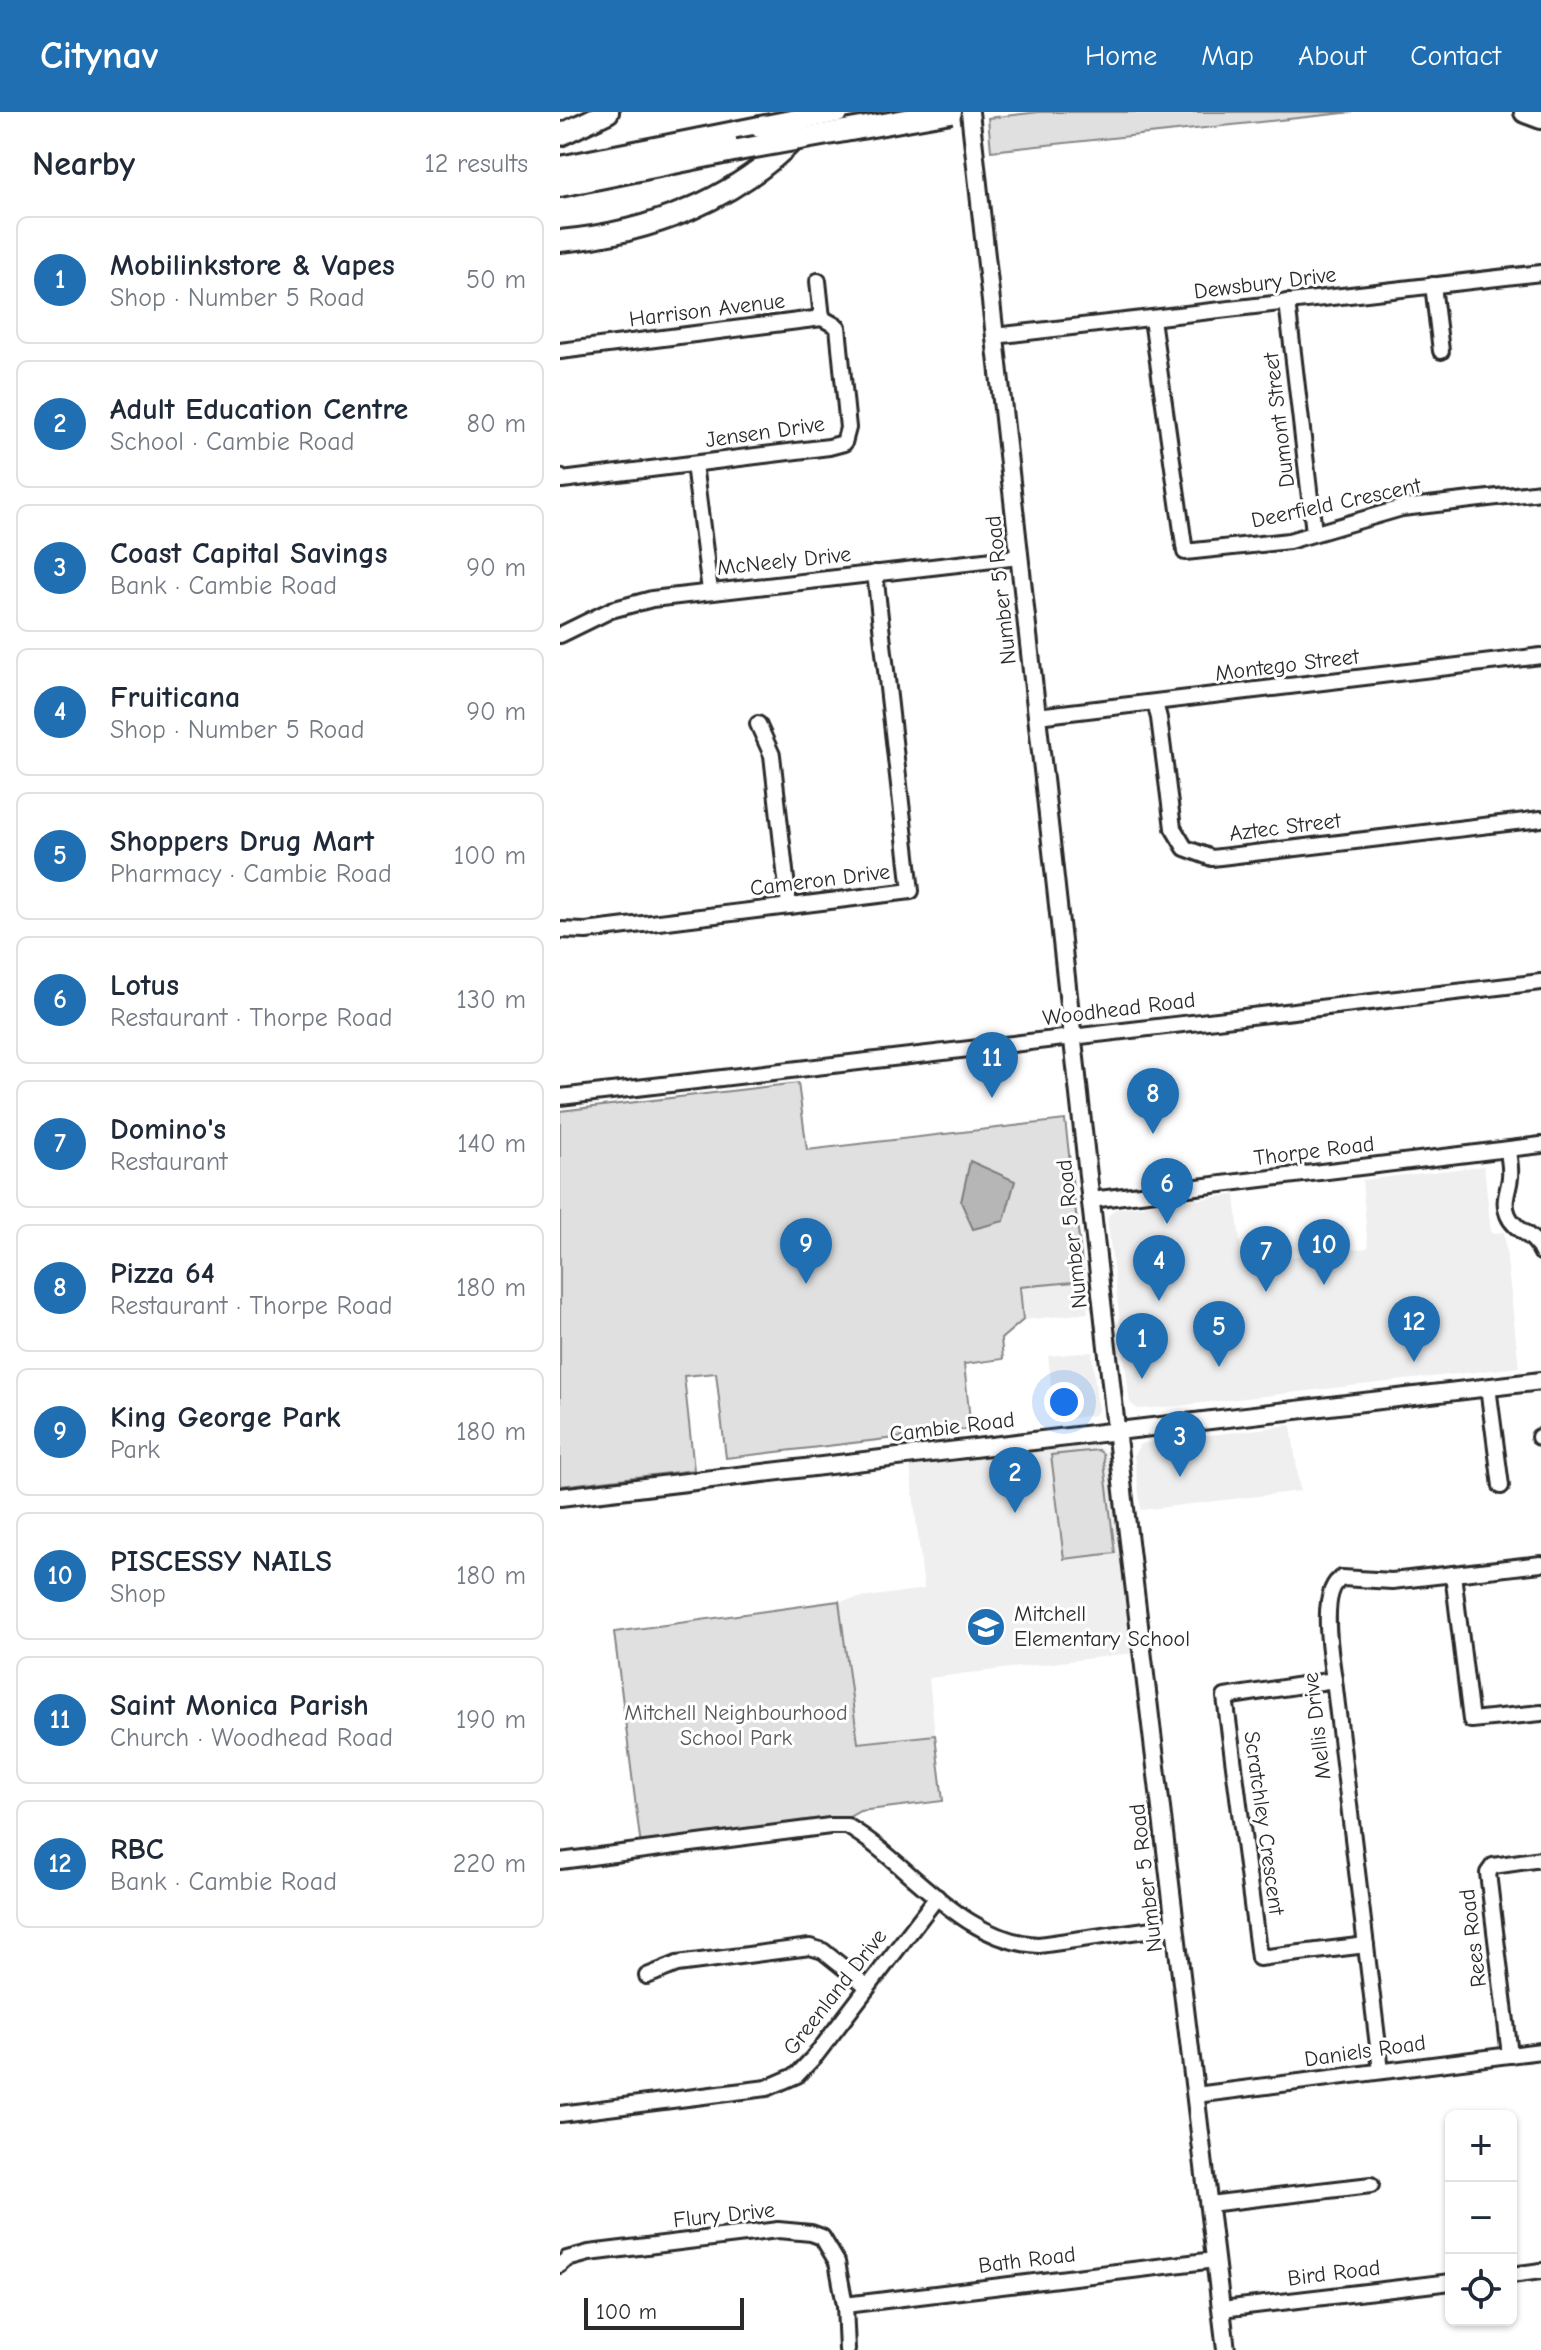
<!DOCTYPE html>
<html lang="en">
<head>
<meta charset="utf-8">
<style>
  :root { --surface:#fff; --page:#f6f6f7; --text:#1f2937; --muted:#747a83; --line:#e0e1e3; --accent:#1f6fb2 }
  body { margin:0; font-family:"Comic Neue",sans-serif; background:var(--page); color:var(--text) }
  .controls { position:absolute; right:24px; bottom:24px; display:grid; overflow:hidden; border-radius:12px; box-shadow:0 2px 6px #0004 }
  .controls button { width:72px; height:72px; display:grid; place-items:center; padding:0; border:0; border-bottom:2px solid var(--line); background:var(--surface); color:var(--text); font:40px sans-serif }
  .scale { position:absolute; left:24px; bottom:20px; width:160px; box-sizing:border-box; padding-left:8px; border:4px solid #2b2b2b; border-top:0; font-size:22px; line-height:28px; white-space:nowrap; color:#2b2b2b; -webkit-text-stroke:6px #fff; paint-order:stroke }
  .you { position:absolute; left:504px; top:1290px; width:28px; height:28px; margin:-20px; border:6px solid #fff; border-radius:50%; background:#1a73e8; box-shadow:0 0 0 12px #1a73e833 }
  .badge { display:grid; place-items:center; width:52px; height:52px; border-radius:50%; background:var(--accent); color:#fff; font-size:26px; font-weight:700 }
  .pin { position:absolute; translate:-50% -66px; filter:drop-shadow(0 2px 4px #0008) }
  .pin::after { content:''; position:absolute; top:42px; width:28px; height:24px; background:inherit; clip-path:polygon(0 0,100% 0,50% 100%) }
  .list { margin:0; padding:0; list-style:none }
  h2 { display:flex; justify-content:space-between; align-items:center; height:104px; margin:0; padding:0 32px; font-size:34px }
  h2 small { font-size:26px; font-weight:400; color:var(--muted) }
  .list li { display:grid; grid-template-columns:52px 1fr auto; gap:24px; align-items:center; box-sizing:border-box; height:128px; margin:0 16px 16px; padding:0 16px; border:2px solid var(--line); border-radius:12px }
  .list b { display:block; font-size:30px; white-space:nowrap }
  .list p { margin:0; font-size:26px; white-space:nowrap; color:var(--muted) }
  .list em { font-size:26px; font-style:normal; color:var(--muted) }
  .icon { flex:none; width:44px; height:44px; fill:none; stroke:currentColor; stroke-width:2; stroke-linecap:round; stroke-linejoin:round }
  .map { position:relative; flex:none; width:981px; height:2238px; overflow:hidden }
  header { display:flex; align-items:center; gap:48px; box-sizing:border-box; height:112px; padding:0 40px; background:var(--accent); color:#fff }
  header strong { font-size:38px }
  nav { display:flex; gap:44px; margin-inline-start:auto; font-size:28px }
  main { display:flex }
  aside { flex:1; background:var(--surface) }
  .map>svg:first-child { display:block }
  .built { fill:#efefef }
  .green { fill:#e0e0e0; stroke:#868686; stroke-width:2 }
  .water { fill:#b6b6b6; stroke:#7e7e7e; stroke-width:2 }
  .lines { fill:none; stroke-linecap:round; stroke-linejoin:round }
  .minor-casing { stroke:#2b2b2b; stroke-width:20 }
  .major-casing { stroke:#2b2b2b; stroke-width:22 }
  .highway-casing { stroke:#2b2b2b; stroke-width:26 }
  .minor { stroke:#fff; stroke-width:14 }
  .major { stroke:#fff; stroke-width:16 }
  .highway { stroke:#fff; stroke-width:20 }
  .highway-bridge-casing { stroke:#2b2b2b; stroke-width:26; stroke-linecap:butt }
  .highway-bridge { stroke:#fff; stroke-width:20 }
  .labels { text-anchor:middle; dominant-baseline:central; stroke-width:6; stroke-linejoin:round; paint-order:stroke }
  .street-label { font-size:22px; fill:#2b2b2b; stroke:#fff }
  .poi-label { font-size:22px; fill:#2b2b2b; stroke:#fff; text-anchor:start }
  .park-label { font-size:22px; fill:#585858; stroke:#fff }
</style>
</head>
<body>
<header>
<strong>Citynav</strong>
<nav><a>Home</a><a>Map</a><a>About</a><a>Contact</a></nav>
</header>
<main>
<aside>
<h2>Nearby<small>12 results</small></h2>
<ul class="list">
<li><span class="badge">1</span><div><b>Mobilinkstore &amp; Vapes</b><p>Shop · Number 5 Road</p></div><em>50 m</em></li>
<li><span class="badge">2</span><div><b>Adult Education Centre</b><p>School · Cambie Road</p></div><em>80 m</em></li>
<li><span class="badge">3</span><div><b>Coast Capital Savings</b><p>Bank · Cambie Road</p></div><em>90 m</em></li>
<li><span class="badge">4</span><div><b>Fruiticana</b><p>Shop · Number 5 Road</p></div><em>90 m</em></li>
<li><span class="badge">5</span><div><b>Shoppers Drug Mart</b><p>Pharmacy · Cambie Road</p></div><em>100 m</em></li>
<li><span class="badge">6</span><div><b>Lotus</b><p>Restaurant · Thorpe Road</p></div><em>130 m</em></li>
<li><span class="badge">7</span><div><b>Domino's</b><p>Restaurant</p></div><em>140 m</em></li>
<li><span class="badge">8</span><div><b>Pizza 64</b><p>Restaurant · Thorpe Road</p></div><em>180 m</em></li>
<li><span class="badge">9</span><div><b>King George Park</b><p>Park</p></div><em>180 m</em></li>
<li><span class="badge">10</span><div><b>PISCESSY NAILS</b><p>Shop</p></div><em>180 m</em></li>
<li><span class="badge">11</span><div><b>Saint Monica Parish</b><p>Church · Woodhead Road</p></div><em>190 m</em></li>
<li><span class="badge">12</span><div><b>RBC</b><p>Bank · Cambie Road</p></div><em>220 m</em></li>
</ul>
</aside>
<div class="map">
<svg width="981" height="2238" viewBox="0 0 981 2238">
  <rect width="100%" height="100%" fill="#fff"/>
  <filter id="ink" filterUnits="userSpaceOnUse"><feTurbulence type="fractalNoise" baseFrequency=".0125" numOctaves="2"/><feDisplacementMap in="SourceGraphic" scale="16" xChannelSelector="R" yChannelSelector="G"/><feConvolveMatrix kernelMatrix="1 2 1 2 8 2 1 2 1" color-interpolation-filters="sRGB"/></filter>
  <g filter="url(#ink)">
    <!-- built -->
    <g class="built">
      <polygon points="924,1054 931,1121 944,1120 959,1255 607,1295 578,1297 570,1291 547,1105 555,1097 675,1083 682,1150 808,1136 802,1068"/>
      <polygon points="524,1169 528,1201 463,1208 459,1175"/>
      <polygon points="532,1240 538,1299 535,1303 495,1308 488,1244"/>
      <polygon points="731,1313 740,1379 581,1398 574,1343 580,1332"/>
      <polygon points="534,1333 546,1340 548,1345 573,1541 369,1566 375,1623 298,1631 279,1489 364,1477 350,1354"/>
    </g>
    <!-- green -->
    <g class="green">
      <polygon points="479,0 793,0 431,39 428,6"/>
      <polygon points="238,971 247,1038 505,1008 524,1169 460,1175 463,1208 441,1227 443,1247 404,1252 411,1317 166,1346 156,1261 124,1264 134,1358 0,1374 0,999"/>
      <polygon points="538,1338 543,1342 555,1441 504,1447 491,1343"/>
      <polygon points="279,1489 298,1631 375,1623 383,1689 300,1699 282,1709 81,1735 54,1520"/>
    </g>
    <!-- water -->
    <polygon class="water" points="410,1049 455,1069 444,1109 413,1117 401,1090"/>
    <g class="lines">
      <defs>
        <g id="minor">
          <polyline points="258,169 262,206"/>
          <polyline points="873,173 881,239"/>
          <polyline points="727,190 754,420"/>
          <polyline points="592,207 625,440 729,429 842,396 981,380"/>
          <polyline points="434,224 981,161"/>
          <polyline points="0,239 262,206"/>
          <polyline points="134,352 150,479"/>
          <polyline points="0,365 2,368 269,335 284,331 288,316 278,215 262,206"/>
          <polyline points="0,523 51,498 92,487 459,445"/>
          <polyline points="595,591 599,606 613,716 625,736 652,746 981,707"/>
          <polyline points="477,604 981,544"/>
          <polyline points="198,612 212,643 229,794"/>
          <polyline points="0,818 26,819 351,779 315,461"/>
          <polyline points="0,985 981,870"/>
          <path d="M948 1039C949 1047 951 1056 950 1065 949 1078 942 1089 948 1103 955 1120 975 1122 981 1140"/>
          <polyline points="531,1088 981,1033"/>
          <polyline points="928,1275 941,1374"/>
          <polyline points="979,1325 981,1325"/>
          <polyline points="893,1462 911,1608 981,1601"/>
          <polyline points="774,1568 665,1585 699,1846 806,1833"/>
          <path d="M0 1749 270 1714H287C350 1751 401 1830 479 1833L614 1814"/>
          <polyline points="87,1864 117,1852 250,1835 263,1839 308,1875"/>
          <polyline points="950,1943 928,1761 933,1754 981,1747"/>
          <path d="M821 1959 774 1568C771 1545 758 1478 782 1466L832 1469 981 1452"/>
          <polyline points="636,1983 981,1939"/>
          <polyline points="0,2002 207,1976 237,1963 256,1943 377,1785"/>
          <polyline points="649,2092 811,2073"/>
          <polyline points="0,2153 7,2147 29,2141 218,2118 251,2121 262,2125 277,2150 285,2193 287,2238"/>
          <polyline points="951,2163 981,2159"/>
          <polyline points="285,2193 655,2148"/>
          <polyline points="662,2197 891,2170"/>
        </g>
        <g id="major">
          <polyline points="410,0 564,1388 666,2238"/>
          <polyline points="0,1385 981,1269"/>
        </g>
        <g id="highway">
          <polyline points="965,0 981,6"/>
          <polyline points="0,23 48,0"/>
          <polyline points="0,55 200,15"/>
          <polyline points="0,74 178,38"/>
          <path d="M0 129C90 121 176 88 239 22"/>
        </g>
      </defs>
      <!-- minor casing -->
      <use href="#minor" class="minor-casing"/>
      <!-- major casing -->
      <use href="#major" class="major-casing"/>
      <!-- highway casing -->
      <use href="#highway" class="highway-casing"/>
      <!-- minor -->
      <use href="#minor" class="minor"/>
      <!-- major -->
      <use href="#major" class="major"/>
      <!-- highway -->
      <use href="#highway" class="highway"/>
      <defs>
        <g id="highway-bridge">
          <polyline points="200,15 278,0"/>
          <polyline points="178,38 391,0"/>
        </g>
      </defs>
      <!-- highway-bridge casing -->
      <use href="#highway-bridge" class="highway-bridge-casing"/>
      <!-- highway-bridge -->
      <use href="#highway-bridge" class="highway-bridge"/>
    </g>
  </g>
  <!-- icons -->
  <defs>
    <symbol id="school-disc" viewBox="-11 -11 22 22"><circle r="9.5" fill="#1f6fb2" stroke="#fff"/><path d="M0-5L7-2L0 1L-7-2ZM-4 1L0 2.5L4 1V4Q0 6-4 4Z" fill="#fff"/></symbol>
  </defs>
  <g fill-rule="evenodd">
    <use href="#school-disc" x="404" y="1493" width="44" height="44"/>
  </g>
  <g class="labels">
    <!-- street labels -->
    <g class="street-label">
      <text transform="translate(705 171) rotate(-7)">Dewsbury Drive</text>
      <text transform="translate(147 198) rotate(-7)">Harrison Avenue</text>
      <text transform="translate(719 308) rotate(-97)">Dumont Street</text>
      <text transform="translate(205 320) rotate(-8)">Jensen Drive</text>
      <text transform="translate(776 391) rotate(-12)">Deerfield Crescent</text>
      <text transform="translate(224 449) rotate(-6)">McNeely Drive</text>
      <text transform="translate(441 478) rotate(-96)">Number 5 Road</text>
      <text transform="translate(727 553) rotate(-7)">Montego Street</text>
      <text transform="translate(725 715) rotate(-7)">Aztec Street</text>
      <text transform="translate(260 768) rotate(-7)">Cameron Drive</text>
      <text transform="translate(559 897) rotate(-7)">Woodhead Road</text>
      <text transform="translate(754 1039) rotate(-7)">Thorpe Road</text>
      <text transform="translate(512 1122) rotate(-96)">Number 5 Road</text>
      <text transform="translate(392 1315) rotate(-7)">Cambie Road</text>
      <text transform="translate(757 1614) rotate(-97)">Mellis Drive</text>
      <text transform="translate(704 1711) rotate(82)">Scratchley Crescent</text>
      <text transform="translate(586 1766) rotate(-97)">Number 5 Road</text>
      <text transform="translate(913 1826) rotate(-97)">Rees Road</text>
      <text transform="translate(275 1880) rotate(-52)">Greenland Drive</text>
      <text transform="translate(805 1939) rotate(-8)">Daniels Road</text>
      <text transform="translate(164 2103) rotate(-6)">Flury Drive</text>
      <text transform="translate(467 2148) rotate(-7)">Bath Road</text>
      <text transform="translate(774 2161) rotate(-7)">Bird Road</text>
    </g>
    <!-- poi labels -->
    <g class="poi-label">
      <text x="454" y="1502">Mitchell<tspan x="454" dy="25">Elementary School</tspan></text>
    </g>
    <!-- park labels -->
    <g class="park-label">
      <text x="176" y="1601">Mitchell Neighbourhood<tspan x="176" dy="25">School Park</tspan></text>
    </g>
  </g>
</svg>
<div class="controls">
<button>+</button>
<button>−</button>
<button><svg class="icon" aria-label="locate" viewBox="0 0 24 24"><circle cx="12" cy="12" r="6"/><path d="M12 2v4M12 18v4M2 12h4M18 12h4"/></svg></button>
</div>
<div class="scale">100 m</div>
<div class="you"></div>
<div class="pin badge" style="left:582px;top:1267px">1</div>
<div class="pin badge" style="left:455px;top:1401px">2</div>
<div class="pin badge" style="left:620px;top:1365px">3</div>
<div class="pin badge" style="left:599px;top:1189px">4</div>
<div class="pin badge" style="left:659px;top:1255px">5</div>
<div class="pin badge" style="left:607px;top:1112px">6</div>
<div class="pin badge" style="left:706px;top:1180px">7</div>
<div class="pin badge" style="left:593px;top:1022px">8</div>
<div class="pin badge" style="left:246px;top:1172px">9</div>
<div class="pin badge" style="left:764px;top:1173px">10</div>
<div class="pin badge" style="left:432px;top:986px">11</div>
<div class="pin badge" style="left:854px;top:1250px">12</div>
</div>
</main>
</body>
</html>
